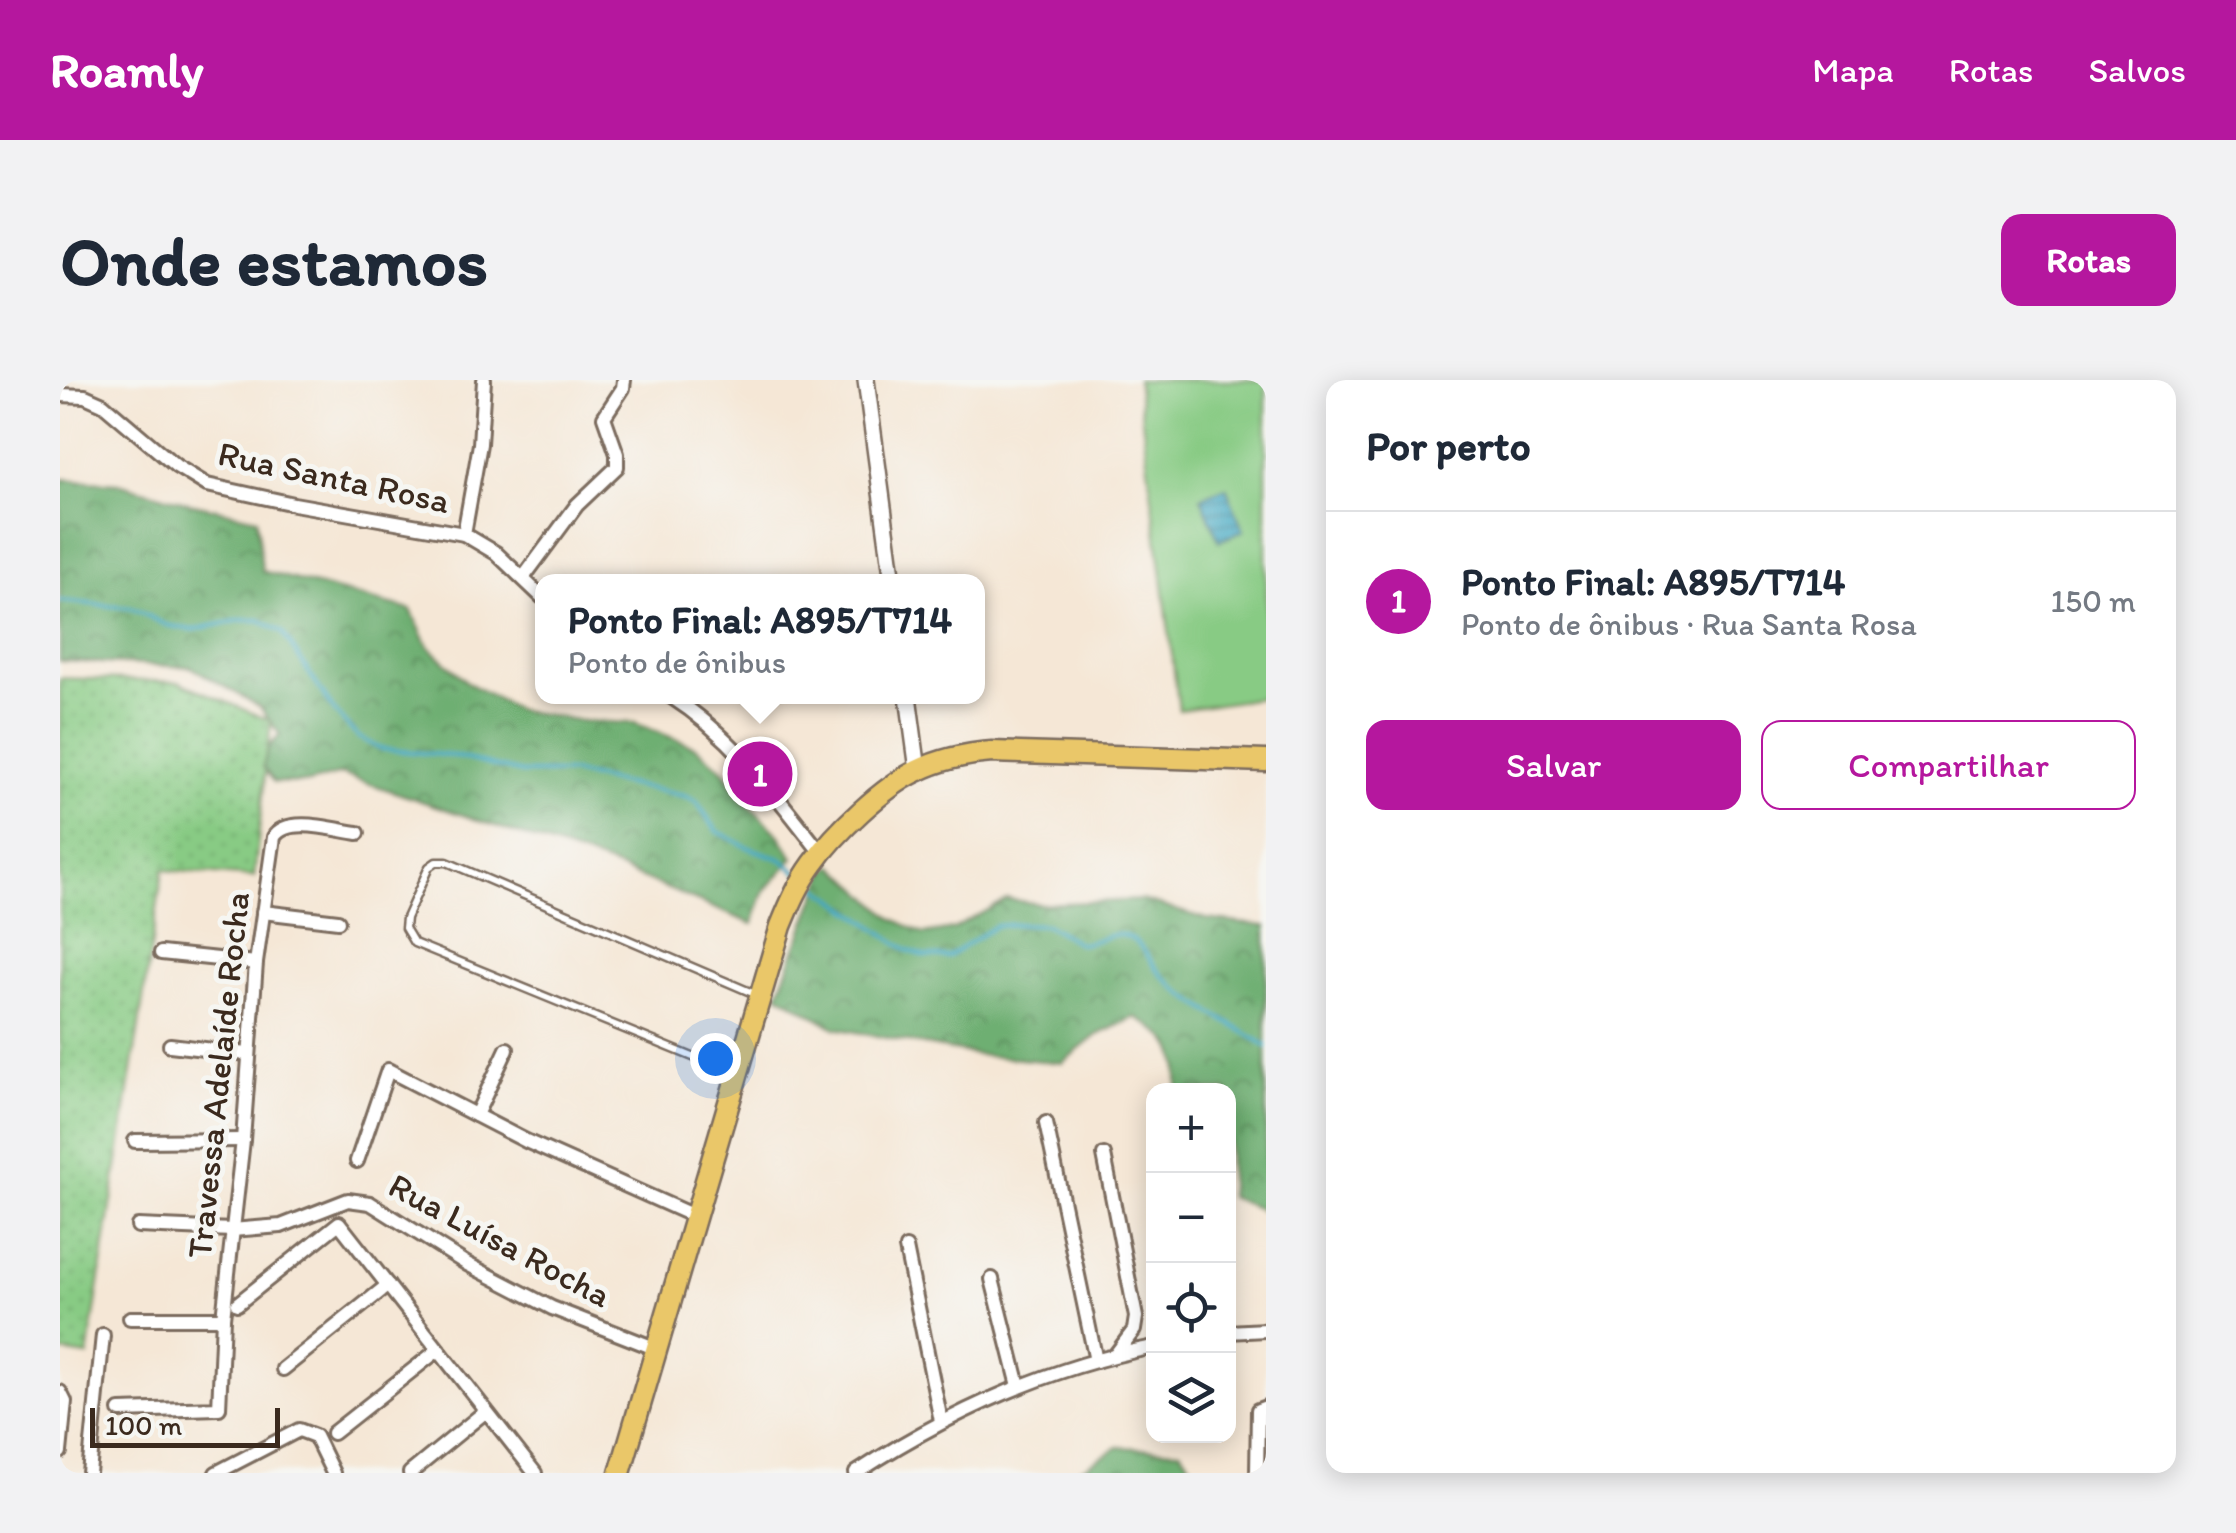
<!DOCTYPE html>
<html lang="pt">
<head>
<meta charset="utf-8">
<style>
  :root { --surface:#fff; --page:#f2f2f3; --text:#1f2937; --muted:#747a83; --line:#e0e1e3; --accent:#b5179e }
  body { margin:0; font-family:Itim,sans-serif; background:var(--page); color:var(--text) }
  .controls { position:absolute; right:30px; bottom:30px; display:grid; overflow:hidden; border-radius:20px; box-shadow:0 5px 25px #0003 }
  .controls button { width:90px; height:90px; display:grid; place-items:center; padding:0; border:0; border-bottom:2px solid var(--line); background:var(--surface); color:var(--text); font:50px sans-serif }
  .scale { position:absolute; left:30px; bottom:25px; width:190px; box-sizing:border-box; padding-left:10px; border:5px solid #3b2a1e; border-top:0; font-size:28px; line-height:35px; white-space:nowrap; color:#3b2a1e; -webkit-text-stroke:8px #f6f6f2; paint-order:stroke }
  .you { position:absolute; left:655px; top:678px; width:35px; height:35px; margin:-25px; border:8px solid #fff; border-radius:50%; background:#1a73e8; box-shadow:0 0 0 15px #1a73e833 }
  .badge { display:grid; place-items:center; width:65px; height:65px; border-radius:50%; background:var(--accent); color:#fff; font-size:32px; font-weight:700 }
  .pin { position:absolute; translate:-50% -50%; border:5px solid #fff; box-shadow:0 2px 10px #0006 }
  .popup { position:absolute; left:475px; top:194px; width:450px; height:130px; box-sizing:border-box; display:grid; place-content:center; border-radius:20px; background:var(--surface); filter:drop-shadow(0 2px 8px #0005); font-size:32px; white-space:nowrap; color:var(--muted) }
  .popup b { font-size:38px; color:var(--text) }
  .popup::after { content:''; position:absolute; left:50%; top:100%; margin-left:-20px; border:20px solid transparent; border-top-color:var(--surface) }
  .list { margin:0; padding:0; list-style:none }
  h2 { display:flex; justify-content:space-between; align-items:center; height:130px; margin:0; padding:0 40px; font-size:42px }
  h2 small { font-size:32px; font-weight:400; color:var(--muted) }
  .list li { display:grid; grid-template-columns:65px 1fr auto; gap:30px; align-items:center; box-sizing:border-box; height:180px; padding:0 40px; border-top:2px solid var(--line) }
  .list b { display:block; font-size:38px; white-space:nowrap }
  .list p { margin:0; font-size:32px; white-space:nowrap; color:var(--muted) }
  .list em { font-size:32px; font-style:normal; color:var(--muted) }
  .actions { display:flex; gap:20px; padding:30px 40px }
  .actions a { flex:1; padding:22px 0; border:2px solid var(--accent); border-radius:20px; text-align:center; font-size:35px; color:var(--accent) }
  .actions .main { background:var(--accent); color:#fff }
  .icon { flex:none; width:55px; height:55px; fill:none; stroke:currentColor; stroke-width:2; stroke-linecap:round; stroke-linejoin:round }
  .map { position:relative; flex:none; width:1206px; height:1093px; overflow:hidden; border-radius:20px }
  header { display:flex; align-items:center; gap:60px; box-sizing:border-box; height:140px; padding:0 50px; background:var(--accent); color:#fff }
  header strong { font-size:48px }
  nav { display:flex; gap:55px; margin-inline-start:auto; font-size:35px }
  .intro { display:flex; align-items:center; justify-content:space-between; box-sizing:border-box; height:240px; padding:0 60px }
  h1 { margin:0; font-size:70px }
  .button { padding:25px 45px; border-radius:20px; background:var(--accent); color:#fff; font-size:35px; font-weight:700 }
  main { display:flex; gap:60px; padding:0 60px }
  aside { flex:1; background:var(--surface); border-radius:20px; box-shadow:0 5px 25px #0003 }
  .map>svg:first-child { display:block }
  .grass { fill:url(#grass-dots); stroke:#627a51; stroke-width:2.5 }
  .forest { fill:url(#forest-crowns); stroke:#546c48; stroke-width:2.5 }
  .pitch { fill:#88cb84; stroke:#627a51; stroke-width:2.5 }
  .water { fill:url(#water-rules); stroke:#3f6970; stroke-width:2.5 }
  .lines { fill:none; stroke-linecap:round; stroke-linejoin:round }
  .stream { stroke:#43a8c3; stroke-width:4 }
  .service-casing { stroke:#7c6c5e; stroke-width:11 }
  .minor-casing { stroke:#7c6c5e; stroke-width:18 }
  .tertiary-casing { stroke:#7c6c5e; stroke-width:20 }
  .primary-casing { stroke:#7c6c5e; stroke-width:25 }
  .service { stroke:#fff; stroke-width:6 }
  .minor { stroke:#fff; stroke-width:12 }
  .tertiary { stroke:#fff; stroke-width:15 }
  .primary { stroke:#eac769; stroke-width:20 }
  .labels { text-anchor:middle; dominant-baseline:central; stroke-width:10; stroke-linejoin:round; paint-order:stroke }
  .street-label { font-size:35px; fill:#3b2a1e; stroke:#f6f6f2 }
</style>
</head>
<body>
<header>
<strong>Roamly</strong>
<nav><a>Mapa</a><a>Rotas</a><a>Salvos</a></nav>
</header>
<div class="intro"><h1>Onde estamos</h1><a class="button">Rotas</a></div>
<main>
<div class="map">
<svg width="1206" height="1093" viewBox="0 0 1206 1093">
  <defs>
    <pattern id="grass-dots" width="8" height="8" patternUnits="userSpaceOnUse" patternTransform="scale(2.5)"><rect width="8" height="8" fill="#88cb84"/><path d="M2 2h.1M6 6h.1" fill="none" stroke="#76ae72" stroke-width="1.8" stroke-linecap="round"/></pattern>
    <pattern id="forest-crowns" width="20" height="18" patternUnits="userSpaceOnUse" patternTransform="scale(2.5)"><rect width="20" height="18" fill="#6eaf72"/><path d="M2 6a3 3 0 1 1 6 0M12 15a3 3 0 1 1 6 0" fill="none" stroke="#5c8f5d"/></pattern>
    <pattern id="water-rules" width="6" height="5" patternUnits="userSpaceOnUse" patternTransform="scale(2.5)"><rect width="6" height="5" fill="#43a8c3"/><path d="M0 2.5h6" fill="none" stroke="#39899e"/></pattern>
  </defs>
  <rect width="100%" height="100%" fill="#f6f6f2"/>
  <filter id="ink" filterUnits="userSpaceOnUse"><feTurbulence type="fractalNoise" baseFrequency=".01" numOctaves="2"/><feDisplacementMap in="SourceGraphic" scale="20" xChannelSelector="R" yChannelSelector="G"/><feConvolveMatrix kernelMatrix="1 2 1 2 8 2 1 2 1" color-interpolation-filters="sRGB"/></filter>
  <filter id="wash" filterUnits="userSpaceOnUse"><feTurbulence type="fractalNoise" baseFrequency=".0048" numOctaves="4" result="noise"/><feDisplacementMap in="SourceGraphic" scale="40" xChannelSelector="R" yChannelSelector="G"/><feGaussianBlur stdDeviation="2.25" result="paint"/><feColorMatrix in="noise" values="0 0 0 0 0 0 0 0 0 0 0 0 0 0 0 0 0 1.4 0 .05"/><feComposite in="paint" operator="in"/></filter>
  <g filter="url(#wash)">
    <rect width="100%" height="100%" fill="#f5e7d6"/>
    <!-- grass -->
    <polygon class="grass" points="0,298 120,302 211,341 194,497 103,490 28,976 0,972"/>
    <!-- forest -->
    <g class="forest">
      <polygon points="0,99 58,103 129,123 197,138 202,191 351,230 368,266 407,302 457,330 524,341 575,343 636,367 664,390 682,419 718,453 734,478 704,512 693,544 545,483 281,394 249,403 214,402 203,387 208,367 220,355 200,327 131,287 0,281"/>
      <path d="M774 485 832 538 864 554 893 549 947 519 980 524 1082 520 1146 539 1206 546V832L1169 817 1168 711 1118 710C1119 666 1112 659 1076 637L1037 655 1002 683 918 675 775 648 718 614 766 491Z"/>
      <polygon points="1058,1067 1121,1070 1137,1093 1013,1093"/>
    </g>
    <!-- pitch -->
    <polygon class="pitch" points="1077,0 1206,0 1206,317 1119,330"/>
    <!-- water -->
    <polygon class="water" points="1166,107 1184,151 1159,161 1141,117"/>
    <g class="lines">
      <!-- stream -->
      <g class="stream">
        <polyline points="0,221 71,228 106,245 132,250 181,240 200,240 222,252 275,332 298,357 320,369 394,376 462,393 512,393 625,416 636,421 657,451 687,467 721,479 740,494"/>
        <path d="M752 503 847 570 864 576 888 577 935 546 959 544 987 545 1020 564C1035 564 1049 551 1065 556 1084 562 1089 582 1102 595 1132 626 1171 642 1206 666"/>
      </g>
    </g>
  </g>
  <g filter="url(#ink)">
    <g class="lines">
      <defs>
        <polyline id="service" points="672,693 354,563 345,548 346,538 369,487 376,482 387,482 695,614"/>
        <g id="minor">
          <polyline points="0,15 25,16 43,24 116,86 147,105 234,124 404,154 436,173 482,217"/>
          <polyline points="404,154 420,64 424,0"/>
          <polyline points="463,198 517,125 557,87 557,74 544,37 563,8 564,0"/>
          <path d="M610 316C674 357 715 414 761 473"/>
          <polyline points="203,532 278,541"/>
          <polyline points="101,573 196,583"/>
          <polyline points="110,665 187,674"/>
          <polyline points="416,735 447,669"/>
          <polyline points="986,743 1036,981"/>
          <polyline points="75,761 183,760"/>
          <polyline points="1044,775 1076,937 1074,950 1056,974"/>
          <polyline points="297,781 328,690 466,761 636,837"/>
          <polyline points="78,846 172,850 221,846 288,820 310,823 407,884 492,928 597,969"/>
          <polyline points="846,868 881,1041"/>
          <polyline points="932,899 959,1006"/>
          <polyline points="177,924 279,843 475,1093"/>
          <polyline points="70,938 163,938"/>
          <polyline points="1168,952 1206,950"/>
          <polyline points="223,989 328,905"/>
          <polyline points="0,1012 5,1022 0,1072"/>
          <path d="M60 1031 159 1028 163 938 183 760 196 583 214 457C227 435 275 450 298 453"/>
          <polyline points="273,1053 378,970"/>
          <polyline points="29,1093 43,955"/>
          <polyline points="156,1093 239,1050 255,1056 273,1093"/>
          <polyline points="350,1093 426,1031"/>
          <path d="M796 1093C888 1033 985 988 1094 967"/>
          <polyline points="1197,1093 1198,1030 1206,1027"/>
        </g>
        <g id="tertiary">
          <polyline points="806,0 833,202"/>
          <polyline points="848,316 858,390"/>
        </g>
        <path id="primary" d="M560 1093 721 546C730 524 739 503 753 484 775 453 823 407 857 391 881 379 906 374 932 372L1206 381"/>
      </defs>
      <!-- service casing -->
      <use href="#service" class="service-casing"/>
      <!-- minor casing -->
      <use href="#minor" class="minor-casing"/>
      <!-- tertiary casing -->
      <use href="#tertiary" class="tertiary-casing"/>
      <!-- primary casing -->
      <use href="#primary" class="primary-casing"/>
      <!-- service -->
      <use href="#service" class="service"/>
      <!-- minor -->
      <use href="#minor" class="minor"/>
      <!-- tertiary -->
      <use href="#tertiary" class="tertiary"/>
      <!-- primary -->
      <use href="#primary" class="primary"/>
    </g>
  </g>
  <g class="labels">
    <!-- street labels -->
    <g class="street-label">
      <text transform="translate(274 97) rotate(12)">Rua Santa Rosa</text>
      <text transform="translate(158 695) rotate(-84)">Travessa Adelaíde Rocha</text>
      <text transform="translate(440 860) rotate(28)">Rua Luísa Rocha</text>
    </g>
  </g>
</svg>
<div class="controls">
<button>+</button>
<button>−</button>
<button><svg class="icon" aria-label="locate" viewBox="0 0 24 24"><circle cx="12" cy="12" r="6"/><path d="M12 2v4M12 18v4M2 12h4M18 12h4"/></svg></button>
<button><svg class="icon" aria-label="layers" viewBox="0 0 24 24"><path d="M12 4l9 5-9 5-9-5zM3 14l9 5 9-5"/></svg></button>
</div>
<div class="scale">100 m</div>
<div class="you"></div>
<div class="pin badge" style="left:700px;top:394px">1</div>
<div class="popup"><b>Ponto Final: A895/T714</b>Ponto de ônibus</div>
</div>
<aside>
<h2>Por perto<small></small></h2>
<ul class="list">
<li><span class="badge">1</span><div><b>Ponto Final: A895/T714</b><p>Ponto de ônibus · Rua Santa Rosa</p></div><em>150 m</em></li>
</ul>
<div class="actions"><a class="main">Salvar</a><a>Compartilhar</a></div>
</aside>
</main>
</body>
</html>
